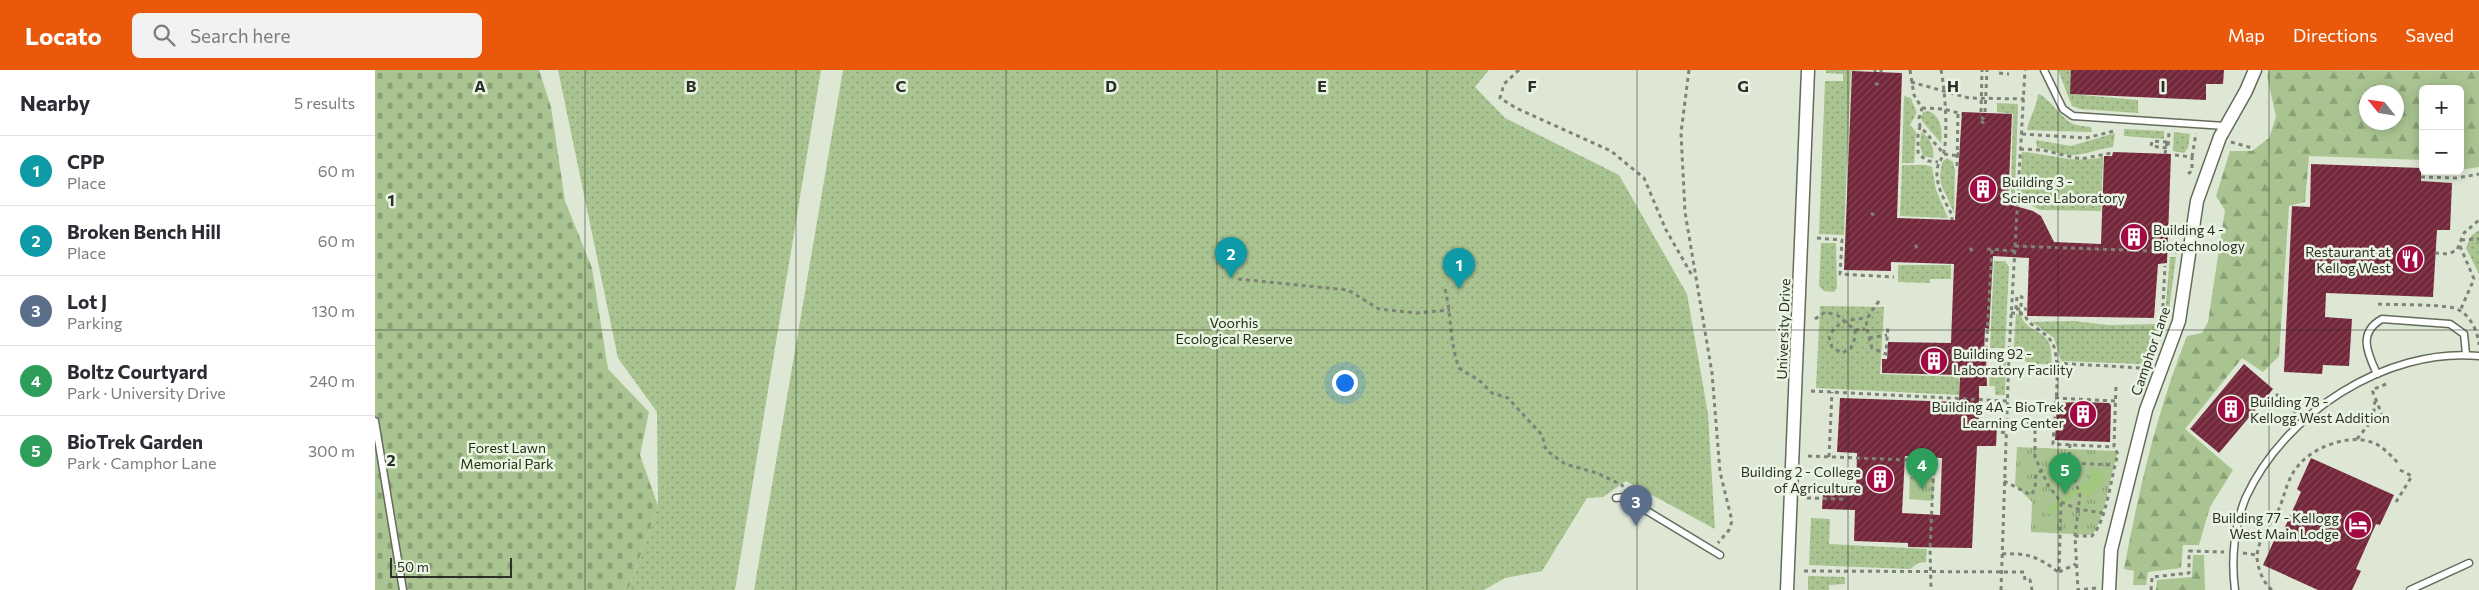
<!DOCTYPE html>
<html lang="en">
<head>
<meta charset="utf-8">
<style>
  :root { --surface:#fff; --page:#f2f2f3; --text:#2b2b33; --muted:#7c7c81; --line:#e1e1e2; --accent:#ea580c }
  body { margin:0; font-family:Commissioner,sans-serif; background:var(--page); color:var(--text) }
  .controls { position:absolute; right:15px; top:15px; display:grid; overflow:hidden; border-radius:8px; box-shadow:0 2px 12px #0003 }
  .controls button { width:45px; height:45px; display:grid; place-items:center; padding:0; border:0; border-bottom:1px solid var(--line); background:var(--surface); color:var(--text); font:25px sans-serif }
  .compass { position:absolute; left:1984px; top:15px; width:45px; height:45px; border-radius:50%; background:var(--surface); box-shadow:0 2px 12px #0003; rotate:300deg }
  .scale { position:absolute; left:15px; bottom:12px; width:122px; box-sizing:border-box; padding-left:5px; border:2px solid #2d3029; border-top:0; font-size:14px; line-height:18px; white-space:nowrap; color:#2d3029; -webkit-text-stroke:4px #eaf4e2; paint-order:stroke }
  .you { position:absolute; left:969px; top:312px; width:18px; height:18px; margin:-12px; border:4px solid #fff; border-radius:50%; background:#1a73e8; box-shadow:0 0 0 8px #1a73e833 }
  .badge { display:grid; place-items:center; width:32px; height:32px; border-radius:50%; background:var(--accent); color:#fff; font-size:16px; font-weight:700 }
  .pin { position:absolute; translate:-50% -41px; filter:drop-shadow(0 1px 2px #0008) }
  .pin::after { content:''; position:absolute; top:26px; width:18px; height:15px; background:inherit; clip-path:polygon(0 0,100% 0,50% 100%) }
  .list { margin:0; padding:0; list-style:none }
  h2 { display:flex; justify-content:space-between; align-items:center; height:65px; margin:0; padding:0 20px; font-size:21px }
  h2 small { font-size:16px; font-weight:400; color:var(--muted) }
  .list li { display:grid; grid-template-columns:32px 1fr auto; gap:15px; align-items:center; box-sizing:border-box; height:70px; padding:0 20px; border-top:1px solid var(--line) }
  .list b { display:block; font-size:19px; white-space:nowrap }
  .list p { margin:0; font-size:16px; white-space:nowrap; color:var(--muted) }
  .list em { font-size:16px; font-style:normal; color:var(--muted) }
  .icon { flex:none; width:28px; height:28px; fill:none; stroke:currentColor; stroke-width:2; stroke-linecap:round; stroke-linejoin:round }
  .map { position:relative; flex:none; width:2104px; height:520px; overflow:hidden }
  header { display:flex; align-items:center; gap:30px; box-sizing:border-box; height:70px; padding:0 25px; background:var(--accent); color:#fff }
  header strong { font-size:24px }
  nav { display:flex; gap:28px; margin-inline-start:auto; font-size:18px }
  .search { width:350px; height:45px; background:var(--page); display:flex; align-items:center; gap:12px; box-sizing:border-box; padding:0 18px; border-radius:8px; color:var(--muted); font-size:19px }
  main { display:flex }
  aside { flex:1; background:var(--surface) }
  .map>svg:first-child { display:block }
  .grass { fill:url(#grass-dots) }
  .forest { fill:url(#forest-firs); fill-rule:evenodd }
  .cemetery { fill:url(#cemetery-stones) }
  .park { fill:url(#park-tufts) }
  .water { fill:#a1c87d }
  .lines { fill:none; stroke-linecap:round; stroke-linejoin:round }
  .stream { stroke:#a1c87d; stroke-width:5 }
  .building { fill:url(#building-hatch); fill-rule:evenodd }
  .service-casing { stroke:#636c5c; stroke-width:9 }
  .minor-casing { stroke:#636c5c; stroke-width:15 }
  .path { stroke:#7d8377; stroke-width:3; stroke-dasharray:4 4; stroke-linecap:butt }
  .service { stroke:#fff; stroke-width:6 }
  .minor { stroke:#fff; stroke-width:12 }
  .path-bridge { stroke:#7d8377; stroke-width:3; stroke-dasharray:4 4; stroke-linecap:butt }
  .grid { fill:none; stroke:#2d3029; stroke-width:1; stroke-opacity:0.55 }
  .labels { text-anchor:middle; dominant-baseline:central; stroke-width:5; stroke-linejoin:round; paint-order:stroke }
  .poi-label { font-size:14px; fill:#2d3029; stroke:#eaf4e2; text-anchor:start }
  .park-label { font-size:14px; fill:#202f10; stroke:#eaf4e2 }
  .street-label { font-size:14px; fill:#2d3029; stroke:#eaf4e2 }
  .grid-label { font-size:16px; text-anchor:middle; font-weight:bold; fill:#2d3029; stroke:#eaf4e2; stroke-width:5; stroke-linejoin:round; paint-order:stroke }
</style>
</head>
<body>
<header>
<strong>Locato</strong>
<div class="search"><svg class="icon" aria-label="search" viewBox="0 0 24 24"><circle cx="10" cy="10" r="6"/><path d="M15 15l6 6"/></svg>Search here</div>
<nav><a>Map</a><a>Directions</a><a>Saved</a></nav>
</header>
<main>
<aside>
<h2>Nearby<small>5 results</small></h2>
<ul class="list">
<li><span class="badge" style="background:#0f9aa8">1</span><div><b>CPP</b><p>Place</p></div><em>60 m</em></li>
<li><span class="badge" style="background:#0f9aa8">2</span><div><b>Broken Bench Hill</b><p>Place</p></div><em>60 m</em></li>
<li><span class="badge" style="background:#5c6f8a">3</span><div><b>Lot J</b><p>Parking</p></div><em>130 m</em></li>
<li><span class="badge" style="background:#2e9e5b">4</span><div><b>Boltz Courtyard</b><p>Park · University Drive</p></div><em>240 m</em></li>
<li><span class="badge" style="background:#2e9e5b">5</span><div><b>BioTrek Garden</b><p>Park · Camphor Lane</p></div><em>300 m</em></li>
</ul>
</aside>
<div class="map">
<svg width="2104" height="520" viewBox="0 0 2104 520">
  <defs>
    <pattern id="grass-dots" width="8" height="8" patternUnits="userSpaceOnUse" patternTransform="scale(1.25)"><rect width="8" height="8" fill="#a9c491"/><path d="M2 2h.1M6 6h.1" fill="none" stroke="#8aa076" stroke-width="1.8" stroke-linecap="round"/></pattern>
    <pattern id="forest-firs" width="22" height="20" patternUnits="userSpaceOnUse" patternTransform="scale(1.25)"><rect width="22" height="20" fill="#a9c491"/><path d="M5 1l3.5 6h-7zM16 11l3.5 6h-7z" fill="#8aa076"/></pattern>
    <pattern id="cemetery-stones" width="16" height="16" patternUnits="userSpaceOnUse" patternTransform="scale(1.25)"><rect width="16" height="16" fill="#a9c491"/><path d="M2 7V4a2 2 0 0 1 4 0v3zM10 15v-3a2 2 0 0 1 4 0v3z" fill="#8aa076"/></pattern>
    <pattern id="park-tufts" width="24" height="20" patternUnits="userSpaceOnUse" patternTransform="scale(1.25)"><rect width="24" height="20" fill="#a9c491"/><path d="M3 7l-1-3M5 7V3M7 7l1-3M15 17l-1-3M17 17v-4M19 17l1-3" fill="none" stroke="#8aa076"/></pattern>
    <pattern id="building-hatch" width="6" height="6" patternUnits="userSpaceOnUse" patternTransform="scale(1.25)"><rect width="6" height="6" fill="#74273b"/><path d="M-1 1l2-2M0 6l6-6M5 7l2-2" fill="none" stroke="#834655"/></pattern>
  </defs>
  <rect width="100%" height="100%" fill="#dde7d4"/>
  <!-- grass -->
  <g class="grass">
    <polygon points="183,0 446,0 360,520 253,520 283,436 282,342 243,288"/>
    <polygon points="468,0 1114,0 1100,17 1130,48 1244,105 1312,224 1333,344 1340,459 1251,411 1228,427 1212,428 1167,501 1130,508 1109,520 379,520"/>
    <polygon points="1451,0 1489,0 1476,1 1469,165 1444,164 1450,11 1468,11 1468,4 1451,3"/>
    <polygon points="1683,0 1696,0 1696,24 1763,30 1763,43 1705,39 1697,36"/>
    <path d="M1663 24C1670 24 1686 47 1696 53 1702 56 1710 56 1716 57L1717 62 1652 60C1654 47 1662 38 1663 24Z"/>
    <path d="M1529 26 1536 28C1542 47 1545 37 1535 55L1541 62 1539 93H1527Z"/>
    <polygon points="1622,33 1643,34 1639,151 1635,151 1638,44 1622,42"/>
    <path d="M1553 41C1566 45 1568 61 1566 73L1547 51 1546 47 1548 42Z"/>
    <polygon points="1749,59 1789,61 1789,69 1749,66"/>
    <path d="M1546 62C1554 66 1560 78 1558 88L1548 86 1545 76Z"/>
    <polygon points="1799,62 1815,64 1813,78 1809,83 1798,81"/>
    <path d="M1740 63 1738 77C1724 78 1711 85 1696 85 1685 85 1673 79 1662 77L1661 70 1696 76Z"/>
    <path d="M1647 82C1679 84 1694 94 1728 87L1726 141 1665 140 1651 132 1645 131Z"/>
    <polygon points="1572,88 1578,92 1580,100 1579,143 1566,114 1565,106 1567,92"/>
    <polygon points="1527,95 1551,95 1557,97 1561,120 1573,148 1525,146"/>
    <polygon points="2104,160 2104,204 2091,178 2096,166"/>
    <polygon points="1446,173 1461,173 1462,218 1459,222 1449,221 1444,216"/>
    <polygon points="1795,187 1801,187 1794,240 1790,243"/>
    <polygon points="1619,191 1630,191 1634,197 1630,278 1615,278"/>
    <polygon points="1523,195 1576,195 1576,209 1555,209 1555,213 1523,212"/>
    <polygon points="1445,236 1509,237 1505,304 1584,307 1585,325 1441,318"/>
    <path d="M1641 244 1646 245C1649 260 1669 260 1674 273 1677 279 1676 287 1677 294H1660L1638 288Z"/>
    <polygon points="1699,251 1734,255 1781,254 1779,274 1774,290 1766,294 1686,291 1679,268 1657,252"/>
    <polygon points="1626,291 1631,291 1630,325 1620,325 1620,316 1614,316 1615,303 1619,303 1619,298"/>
    <polygon points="1436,448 1455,449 1454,474 1552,479 1551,492 1543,493 1535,499 1434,495"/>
    <polygon points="1433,506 1470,507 1470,514 1454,515 1454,520 1433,520"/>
  </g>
  <!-- forest -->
  <g class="forest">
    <path d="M1894 0 2104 1V97L2085 100V19H2048V90L1934 86 1930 132 1914 136 1904 286 1888 302 1867 288 1810 359 1858 400 1835 437 1824 475H1808L1806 498 1773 502 1771 515H1758L1759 501 1749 499C1764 419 1782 341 1812 266L1827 263 1833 252 1850 140 1841 126 1855 81H1877L1894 68 1901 47 1892 6ZM1992 22H2022V52H1992Z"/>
    <polygon points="1818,485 1829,485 1830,520 1781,520 1782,510 1817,507"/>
  </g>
  <!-- cemetery -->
  <polygon class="cemetery" points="0,0 164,0 176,37 190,131 217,198 233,299 274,342 265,385 283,436 253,520 0,520"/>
  <!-- park -->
  <g class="park">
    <path d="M1642 377 1740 381 1742 384C1736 403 1729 453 1717 465L1656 462 1657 432 1640 415Z"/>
    <polygon points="1535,407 1560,408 1558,431 1534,429"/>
  </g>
  <!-- water -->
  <path class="water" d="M1717 399 1729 402C1727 417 1720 418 1713 429L1705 418 1715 409Z"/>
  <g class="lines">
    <!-- stream -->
    <polyline class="stream" points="1672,443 1705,418"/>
  </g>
  <!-- building -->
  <g class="building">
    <polygon points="1696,0 1849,0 1848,14 1831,14 1831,30 1695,24"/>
    <path d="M1477 1 1527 3 1522 148 1580 150 1587 42 1637 44 1633 134 1658 141 1666 146 1679 172 1726 174 1729 86H1737L1738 82 1796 84 1792 193 1783 194 1779 248 1652 246 1654 188 1618 186 1614 259 1610 258 1609 285H1611L1612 316H1604V355L1622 356 1621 376H1602L1597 478 1533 477V473L1479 471 1480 440 1447 439 1448 422 1481 424 1482 383 1462 382 1465 328 1584 332 1585 305 1507 303V289H1512L1513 272 1576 273 1579 194 1516 192V201L1469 200ZM1530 386 1567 388 1565 445 1527 443Z"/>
    <polygon points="1936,94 2046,98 2046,111 2077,113 2075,160 2062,160 2058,227 1951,223 1950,247 1977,249 1974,296 1948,295 1947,304 1909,302 1917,136 1935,137"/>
    <polygon points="1869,294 1898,319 1844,383 1815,359"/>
    <polygon points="1703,332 1734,333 1736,335 1735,372 1680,370 1682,333"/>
    <polygon points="1936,388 2019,425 2005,455 2001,454 1981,499 1986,501 1977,520 1943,520 1888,495 1902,464 1906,466 1926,422 1922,419"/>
  </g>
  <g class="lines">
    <defs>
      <g id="service">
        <polyline points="1669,0 1688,39 1698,46 1850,56"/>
        <path d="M2002 304C1993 284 1982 263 2007 249L2075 254 2089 264 2091 284"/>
        <polyline points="0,351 28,520"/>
        <polyline points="1241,428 1249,427 1345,485"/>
        <path d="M1860 520C1856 490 1859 456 1871 427 1909 344 2011 277 2104 286"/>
        <polyline points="2035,520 2094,493"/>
      </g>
      <g id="minor">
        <polyline points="1412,520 1433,0"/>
        <polyline points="1734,520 1736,480 1771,340 1804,251 1822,131 1845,67 1871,21 1880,0"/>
      </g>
    </defs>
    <!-- service casing -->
    <use href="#service" class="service-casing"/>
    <!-- minor casing -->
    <use href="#minor" class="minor-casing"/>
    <!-- path -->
    <g class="path">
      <polyline points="1144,0 1129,14 1125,28 1141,38 1236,81 1269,108 1291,160 1318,207"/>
      <polyline points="1314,0 1306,63 1310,142 1337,303 1345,402 1357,451 1354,460 1343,473"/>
      <polyline points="1535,0 1539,25 1547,38 1544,48 1545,56 1569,84 1585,86"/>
      <path d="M1566 0C1570 19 1573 62 1569 81 1568 90 1561 92 1562 106 1563 120 1571 133 1577 145V150"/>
      <polyline points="1500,2 1500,0"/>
      <polyline points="1506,2 1506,0"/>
      <polyline points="1624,3 1634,4"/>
      <polyline points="1536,12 1594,28 1649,29"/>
      <polyline points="1500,13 1505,16"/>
      <polyline points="1547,38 1569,39 1587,44"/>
      <polyline points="1610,42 1612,0"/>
      <polyline points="1606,47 1610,50"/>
      <polyline points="1606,51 1610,54"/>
      <polyline points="1545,56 1543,65 1543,84 1553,91 1563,92"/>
      <polyline points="1647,64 1711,68 1739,61"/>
      <polyline points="1792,72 1777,71 1776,76 1793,78 1794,61"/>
      <polyline points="1856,72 1877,78"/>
      <polyline points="1645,79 1667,80 1706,89 1736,83"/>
      <polyline points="1800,85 1817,87 1817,101 1810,106"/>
      <polyline points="1582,86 1585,80"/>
      <polyline points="1817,87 1821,63"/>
      <polyline points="1582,96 1583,42"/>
      <polyline points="2046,107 2082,108 2104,104"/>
      <polyline points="1496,143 1500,146"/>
      <polyline points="1442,168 1467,170 1465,204 1519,207"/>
      <polyline points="2086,170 2104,169"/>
      <polyline points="1540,175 1543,179"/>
      <polyline points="1640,176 1802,182"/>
      <polyline points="2085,176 2099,209 2085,241"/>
      <polyline points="1595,178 1598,182"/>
      <polyline points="1612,179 1640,181"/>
      <polyline points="1617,180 1611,282 1634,284"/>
      <polyline points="2060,183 2073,184 2082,180 2089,163 2104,150"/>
      <polyline points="863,209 973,220 1004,239 1041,243 1075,240"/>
      <path d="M1070 219C1077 247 1074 270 1084 298L1105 311 1117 323 1133 328 1167 365 1171 380 1190 394 1222 403 1247 415 1248 417"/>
      <path d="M1504 231C1487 254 1490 251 1497 278L1511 284 1513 256"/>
      <path d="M2003 234C2023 235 2061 234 2079 238 2094 242 2103 261 2104 275"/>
      <polyline points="1641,239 1642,226 1647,227 1645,243"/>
      <path d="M1636 243 1649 244C1656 260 1673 260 1679 277 1686 298 1679 349 1678 374L1739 377"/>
      <polyline points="1440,249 1450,242 1462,245 1480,260 1490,259"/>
      <polyline points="1787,253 1790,196"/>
      <path d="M1480 260V268L1476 278 1467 283 1457 277 1454 267C1463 250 1473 250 1492 248"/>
      <polyline points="1494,268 1512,265"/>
      <polyline points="1681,293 1765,298 1772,296"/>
      <polyline points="2011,314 1997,320 2012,357"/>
      <polyline points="1436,321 1632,331"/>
      <polyline points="1901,324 1921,343"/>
      <polyline points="1680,328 1740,331"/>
      <polyline points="1660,352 1660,387 1673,415 1686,432 1684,502"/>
      <polyline points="1626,362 1631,363"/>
      <polyline points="1982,369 1998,349 2000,331"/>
      <polyline points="1695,374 1694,393 1739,395"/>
      <polyline points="1433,386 1559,391 1555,478 1556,520"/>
      <polyline points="1454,387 1457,322"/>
      <polyline points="1694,393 1705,425 1700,466"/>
      <polyline points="1629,411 1656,425 1660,419 1661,404 1666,401"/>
      <polyline points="1432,428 1468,429"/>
      <polyline points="1686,432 1703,439 1728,443"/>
      <polyline points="2021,432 2037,406 2023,399"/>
      <polyline points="1868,483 1882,485"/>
      <path d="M1627 484C1653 483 1662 486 1683 502"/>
      <polyline points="1429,501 1649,502 1650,510 1655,510 1657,520"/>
      <polyline points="1684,502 1701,494"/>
      <path d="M1721 518 1703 520 1700 466H1717C1732 450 1736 406 1743 384L1739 377 1741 315"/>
      <polyline points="1626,520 1634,284 1650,0"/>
      <polyline points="1776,520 1777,507 1814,503 1814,481 1849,482"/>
      <path d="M1897 520C1888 513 1882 497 1882 486 1883 470 1895 454 1903 441 1910 426 1912 408 1923 396 1938 377 1973 364 1996 372 2007 375 2015 385 2023 393"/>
    </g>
    <!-- service -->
    <use href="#service" class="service"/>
    <!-- minor -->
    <use href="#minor" class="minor"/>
    <!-- path-bridge -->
    <g class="path-bridge">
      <polyline points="1606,42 1607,0"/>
      <polyline points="1790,84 1792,72"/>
      <polyline points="1641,239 1653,239"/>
      <polyline points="1652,352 1681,353"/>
    </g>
  </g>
  <!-- grid -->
  <path class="grid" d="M210 0V520M421 0V520M631 0V520M842 0V520M1052 0V520M1262 0V520M1473 0V520M1683 0V520M1894 0V520M0 260H2104"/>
  <!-- icons -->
  <defs>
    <symbol id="building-disc" viewBox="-11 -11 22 22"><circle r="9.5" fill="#a30a45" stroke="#eaf4e2"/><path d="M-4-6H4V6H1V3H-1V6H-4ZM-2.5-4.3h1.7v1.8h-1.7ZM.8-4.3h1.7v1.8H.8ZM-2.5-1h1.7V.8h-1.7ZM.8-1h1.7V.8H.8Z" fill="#fff"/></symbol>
    <symbol id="restaurant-disc" viewBox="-11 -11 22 22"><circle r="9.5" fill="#a30a45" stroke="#eaf4e2"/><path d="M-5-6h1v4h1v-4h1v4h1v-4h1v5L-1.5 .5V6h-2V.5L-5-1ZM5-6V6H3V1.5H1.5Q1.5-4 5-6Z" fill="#fff"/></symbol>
    <symbol id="hotel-disc" viewBox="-11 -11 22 22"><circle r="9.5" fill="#a30a45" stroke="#eaf4e2"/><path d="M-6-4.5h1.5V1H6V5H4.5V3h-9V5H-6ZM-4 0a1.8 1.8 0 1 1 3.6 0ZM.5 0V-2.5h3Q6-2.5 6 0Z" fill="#fff"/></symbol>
  </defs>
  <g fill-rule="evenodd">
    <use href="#building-disc" x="1592" y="103" width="32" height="32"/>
    <use href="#building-disc" x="1743" y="151" width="32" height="32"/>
    <use href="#restaurant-disc" x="2019" y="173" width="32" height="32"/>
    <use href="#building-disc" x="1543" y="275" width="32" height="32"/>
    <use href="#building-disc" x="1840" y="323" width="32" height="32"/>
    <use href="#building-disc" x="1692" y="328" width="32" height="32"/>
    <use href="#building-disc" x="1489" y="393" width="32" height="32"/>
    <use href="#hotel-disc" x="1967" y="439" width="32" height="32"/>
  </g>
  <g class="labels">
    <!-- poi labels -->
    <g class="poi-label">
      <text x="1627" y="111">Building 3 -<tspan x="1627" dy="16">Science Laboratory</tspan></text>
      <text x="1778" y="159">Building 4 -<tspan x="1778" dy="16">Biotechnology</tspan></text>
      <text x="2016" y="181" text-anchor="end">Restaurant at<tspan x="2016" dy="16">Kellog West</tspan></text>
      <text x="1578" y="283">Building 92 -<tspan x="1578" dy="16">Laboratory Facility</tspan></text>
      <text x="1875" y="331">Building 78 -<tspan x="1875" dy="16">Kellogg West Addition</tspan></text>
      <text x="1689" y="336" text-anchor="end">Building 4A - BioTrek<tspan x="1689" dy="16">Learning Center</tspan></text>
      <text x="1486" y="401" text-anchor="end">Building 2 - College<tspan x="1486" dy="16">of Agriculture</tspan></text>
      <text x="1964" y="447" text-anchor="end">Building 77 - Kellogg<tspan x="1964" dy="16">West Main Lodge</tspan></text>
    </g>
    <!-- park labels -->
    <g class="park-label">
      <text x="859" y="252">Voorhis<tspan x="859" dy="16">Ecological Reserve</tspan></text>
      <text x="132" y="377">Forest Lawn<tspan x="132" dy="16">Memorial Park</tspan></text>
    </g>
    <!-- street labels -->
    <g class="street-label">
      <text transform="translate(1408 259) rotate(-88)">University Drive</text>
      <text transform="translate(1775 281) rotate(-71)">Camphor Lane</text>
    </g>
  </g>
  <g class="grid-label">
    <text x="105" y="22">A</text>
    <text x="316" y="22">B</text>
    <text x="526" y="22">C</text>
    <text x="736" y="22">D</text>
    <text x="947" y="22">E</text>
    <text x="1157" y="22">F</text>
    <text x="1368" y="22">G</text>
    <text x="1578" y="22">H</text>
    <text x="1788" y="22">I</text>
    <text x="16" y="136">1</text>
    <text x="16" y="396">2</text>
  </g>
</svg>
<div class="controls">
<button>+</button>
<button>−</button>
</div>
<svg class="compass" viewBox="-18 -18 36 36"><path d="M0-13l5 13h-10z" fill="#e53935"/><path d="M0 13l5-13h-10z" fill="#7c7c81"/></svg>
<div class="scale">50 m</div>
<div class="you"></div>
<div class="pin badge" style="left:1084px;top:219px;background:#0f9aa8">1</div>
<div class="pin badge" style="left:856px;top:208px;background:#0f9aa8">2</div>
<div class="pin badge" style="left:1261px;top:456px;background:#5c6f8a">3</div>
<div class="pin badge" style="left:1547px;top:419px;background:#2e9e5b">4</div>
<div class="pin badge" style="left:1690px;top:424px;background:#2e9e5b">5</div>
</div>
</main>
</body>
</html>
